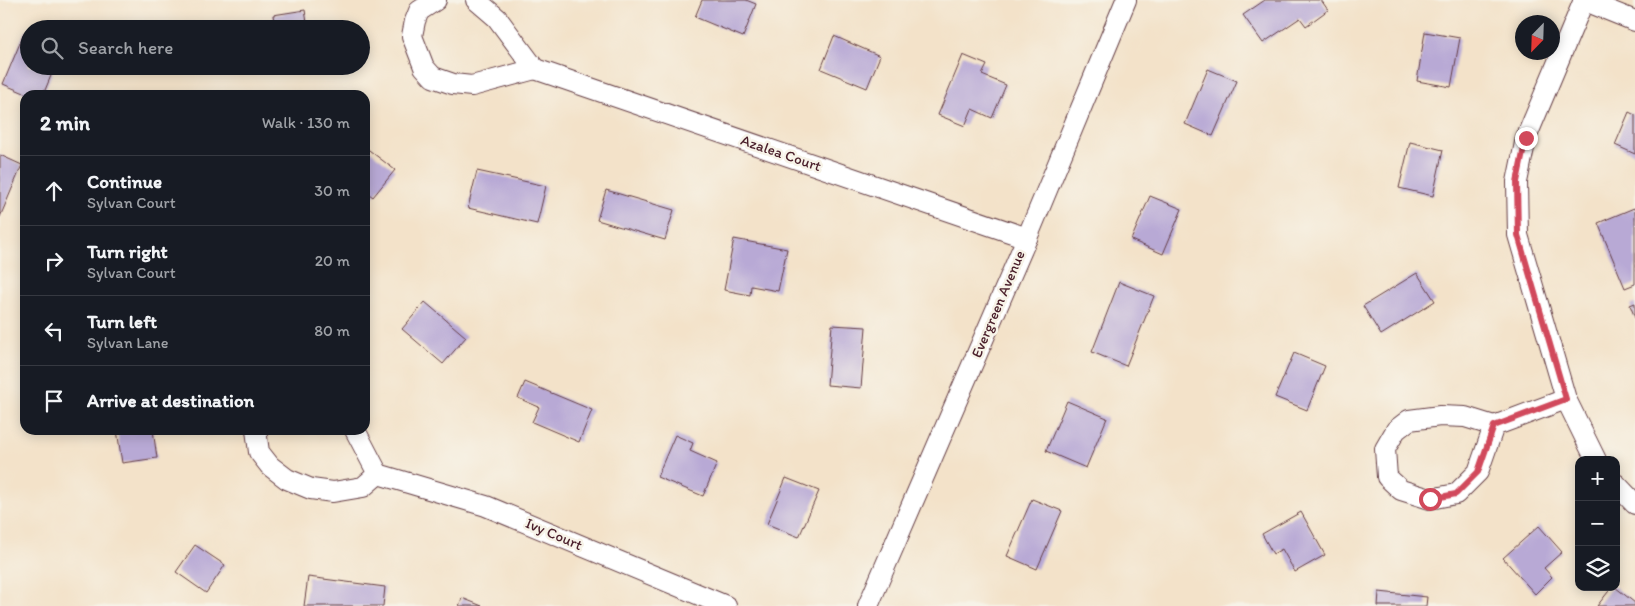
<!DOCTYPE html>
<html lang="en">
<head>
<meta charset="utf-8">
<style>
  :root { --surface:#171b24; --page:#242831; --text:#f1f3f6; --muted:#9ea1a6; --line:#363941 }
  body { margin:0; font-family:Itim,sans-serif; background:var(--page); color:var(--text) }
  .controls { position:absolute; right:15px; bottom:15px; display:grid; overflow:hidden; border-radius:10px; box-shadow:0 2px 12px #0003 }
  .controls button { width:45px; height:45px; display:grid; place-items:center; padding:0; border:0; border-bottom:1px solid var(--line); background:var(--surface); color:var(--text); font:25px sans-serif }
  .compass { position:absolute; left:1515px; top:15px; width:45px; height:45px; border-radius:50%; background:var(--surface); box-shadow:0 2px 12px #0003; rotate:203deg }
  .stop { position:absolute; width:15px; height:15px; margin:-11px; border:4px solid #d1495b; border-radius:50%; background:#fff }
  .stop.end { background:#d1495b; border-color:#fff; box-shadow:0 1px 5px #0008 }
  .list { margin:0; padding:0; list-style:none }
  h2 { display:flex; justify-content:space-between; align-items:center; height:65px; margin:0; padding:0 20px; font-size:21px }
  h2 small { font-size:16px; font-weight:400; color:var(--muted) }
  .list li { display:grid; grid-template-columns:32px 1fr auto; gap:15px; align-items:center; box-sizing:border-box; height:70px; padding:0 20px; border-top:1px solid var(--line) }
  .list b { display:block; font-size:19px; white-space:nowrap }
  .list p { margin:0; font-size:16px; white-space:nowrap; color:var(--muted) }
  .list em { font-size:16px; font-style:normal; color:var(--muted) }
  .icon { flex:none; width:28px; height:28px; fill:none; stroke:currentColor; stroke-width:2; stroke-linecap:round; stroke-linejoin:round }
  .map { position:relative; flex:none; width:1635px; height:606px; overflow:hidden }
  .search { position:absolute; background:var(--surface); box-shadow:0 2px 12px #0003; left:20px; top:20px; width:350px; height:55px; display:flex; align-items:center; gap:12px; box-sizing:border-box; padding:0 18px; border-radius:28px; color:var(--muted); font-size:19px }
  .panel { position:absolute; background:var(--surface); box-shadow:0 2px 12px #0003; left:20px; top:90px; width:350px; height:345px; border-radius:15px }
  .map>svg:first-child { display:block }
  .building { fill:#b8a9d5 }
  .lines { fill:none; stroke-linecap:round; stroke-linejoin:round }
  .minor-casing { stroke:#633c43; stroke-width:22 }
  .minor { stroke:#fff; stroke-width:20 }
  .route { stroke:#d1495b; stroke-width:6 }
  .labels { text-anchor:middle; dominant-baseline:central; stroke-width:5; stroke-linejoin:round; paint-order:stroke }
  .street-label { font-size:15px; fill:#4a1f2b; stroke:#f7f3e8 }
</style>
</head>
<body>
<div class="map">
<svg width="1635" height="606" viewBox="0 0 1635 606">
  <rect width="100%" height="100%" fill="#f7f3e8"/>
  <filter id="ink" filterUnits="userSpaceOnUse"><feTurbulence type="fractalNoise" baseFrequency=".02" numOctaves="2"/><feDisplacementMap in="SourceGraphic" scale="10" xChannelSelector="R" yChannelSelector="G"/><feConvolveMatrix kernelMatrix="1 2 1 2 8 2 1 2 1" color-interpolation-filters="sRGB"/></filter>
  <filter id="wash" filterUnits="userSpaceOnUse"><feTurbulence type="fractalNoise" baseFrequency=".0096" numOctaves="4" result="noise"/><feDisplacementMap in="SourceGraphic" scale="20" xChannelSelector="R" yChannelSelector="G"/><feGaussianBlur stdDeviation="1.12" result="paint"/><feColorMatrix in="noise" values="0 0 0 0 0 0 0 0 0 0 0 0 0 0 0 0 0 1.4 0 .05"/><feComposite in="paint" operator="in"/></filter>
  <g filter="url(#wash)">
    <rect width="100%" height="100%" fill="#f3e2c9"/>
    <g id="blocks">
      <!-- building -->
      <g class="building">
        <polygon points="702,0 746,0 756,4 743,37 695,17"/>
        <polygon points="1265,0 1321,0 1328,10 1306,26 1300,18 1263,43 1243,15"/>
        <polygon points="305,10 308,29 275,29 273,15"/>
        <polygon points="25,31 29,33 29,66 55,66 43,95 29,95 3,84"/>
        <polygon points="1425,32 1460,38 1451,87 1417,81"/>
        <polygon points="834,36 880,56 867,88 821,69"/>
        <polygon points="963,55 987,65 982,75 1006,85 992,118 972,109 965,126 938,115"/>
        <polygon points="1208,69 1237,81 1213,136 1185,124"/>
        <polygon points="1629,112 1635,115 1635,154 1615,145"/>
        <polygon points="1410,142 1443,150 1433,196 1399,188"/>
        <polygon points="365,147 395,170 373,197 365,191"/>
        <polygon points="0,155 22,165 0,217"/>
        <polygon points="477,171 546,186 537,224 468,208"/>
        <polygon points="606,190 674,210 665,240 597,220"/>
        <polygon points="1150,196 1182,209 1163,254 1131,240"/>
        <polygon points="1634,208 1635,212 1635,284 1625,288 1598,223"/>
        <polygon points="734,239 787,249 778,291 751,286 750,295 724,290"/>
        <polygon points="1417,273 1435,301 1381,335 1363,306"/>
        <polygon points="1119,282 1154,296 1126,366 1092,352"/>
        <polygon points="425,302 466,337 443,364 402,329"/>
        <polygon points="1635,303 1635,318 1630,305"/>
        <polygon points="832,325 866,327 861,388 827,385"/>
        <polygon points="1294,353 1325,366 1307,410 1275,397"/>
        <polygon points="525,382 592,410 579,442 532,422 539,407 518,398"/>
        <polygon points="1067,401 1107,418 1086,468 1046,451"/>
        <polygon points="117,430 153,430 157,458 122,463"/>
        <polygon points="675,435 693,443 690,451 717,463 703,496 657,477"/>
        <polygon points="786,478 819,491 799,537 767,524"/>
        <polygon points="1032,499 1062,511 1037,569 1007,556"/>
        <polygon points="1301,512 1325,555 1295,572 1282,549 1273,554 1262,534"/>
        <polygon points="1539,526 1562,552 1544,568 1552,577 1535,594 1503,558"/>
        <polygon points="195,545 225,565 206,593 176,572"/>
        <polygon points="308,577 385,587 383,606 304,606"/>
        <polygon points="1612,587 1615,587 1635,603 1635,606 1597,606"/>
        <polygon points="1379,592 1427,597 1426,606 1378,606"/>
        <polygon points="462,598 482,606 459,606"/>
      </g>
    </g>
  </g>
  <g filter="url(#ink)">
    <use href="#blocks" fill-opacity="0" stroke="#633c43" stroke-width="1"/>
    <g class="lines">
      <defs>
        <g id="minor">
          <polyline points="436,0 419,11 415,21 412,36 424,67 433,77 453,84 472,86 535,69 497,18 476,0"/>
          <polyline points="1583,0 1635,21"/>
          <polyline points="1584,0 1526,138 1517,182 1518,235 1566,399 1596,460"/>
          <polyline points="535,69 1027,238"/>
          <polygon points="1440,416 1465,417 1494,426 1478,472 1456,494 1430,499 1401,490 1387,477 1385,449 1396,430 1409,420"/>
          <polyline points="1494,426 1566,399"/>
          <polyline points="256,430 259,452 270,466 287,479 311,489 333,492 363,487 378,474 355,430"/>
          <polyline points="378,474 486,506 726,606"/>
          <polyline points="1616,484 1635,504"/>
          <polyline points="868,606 1027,238 1126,0"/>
        </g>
      </defs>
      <!-- minor casing -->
      <use href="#minor" class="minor-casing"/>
      <!-- minor -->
      <use href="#minor" class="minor"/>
    </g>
  </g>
  <g class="lines" filter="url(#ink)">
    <!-- route -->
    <polyline class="route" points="1430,499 1456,494 1478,472 1494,426 1566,399 1518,235 1517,182 1526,138"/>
  </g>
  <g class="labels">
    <!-- street labels -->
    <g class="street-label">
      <text transform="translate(781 153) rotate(19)">Azalea Court</text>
      <text transform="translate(998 304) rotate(-67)">Evergreen Avenue</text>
      <text transform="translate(554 534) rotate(23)">Ivy Court</text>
    </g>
  </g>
</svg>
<div class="controls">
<button>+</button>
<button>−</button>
<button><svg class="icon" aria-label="layers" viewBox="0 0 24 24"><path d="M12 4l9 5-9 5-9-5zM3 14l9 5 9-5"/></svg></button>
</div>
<svg class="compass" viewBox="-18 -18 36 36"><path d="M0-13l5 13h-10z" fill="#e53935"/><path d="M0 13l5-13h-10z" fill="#9ea1a6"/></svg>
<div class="stop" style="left:1430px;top:499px"></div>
<div class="stop end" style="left:1526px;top:138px"></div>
<div class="search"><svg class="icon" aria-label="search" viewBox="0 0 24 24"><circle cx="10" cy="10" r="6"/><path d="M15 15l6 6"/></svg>Search here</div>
<section class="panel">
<h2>2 min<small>Walk · 130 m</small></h2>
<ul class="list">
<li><svg class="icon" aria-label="ahead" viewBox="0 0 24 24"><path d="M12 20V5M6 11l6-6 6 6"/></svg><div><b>Continue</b><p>Sylvan Court</p></div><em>30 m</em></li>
<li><svg class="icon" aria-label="right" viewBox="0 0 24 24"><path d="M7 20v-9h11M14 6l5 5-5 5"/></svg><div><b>Turn right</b><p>Sylvan Court</p></div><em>20 m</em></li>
<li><svg class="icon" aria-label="left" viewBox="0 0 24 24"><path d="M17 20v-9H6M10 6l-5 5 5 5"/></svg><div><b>Turn left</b><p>Sylvan Lane</p></div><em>80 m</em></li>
<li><svg class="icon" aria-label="arrive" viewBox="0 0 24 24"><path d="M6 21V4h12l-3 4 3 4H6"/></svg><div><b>Arrive at destination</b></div></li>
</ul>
</section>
</div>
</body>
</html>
